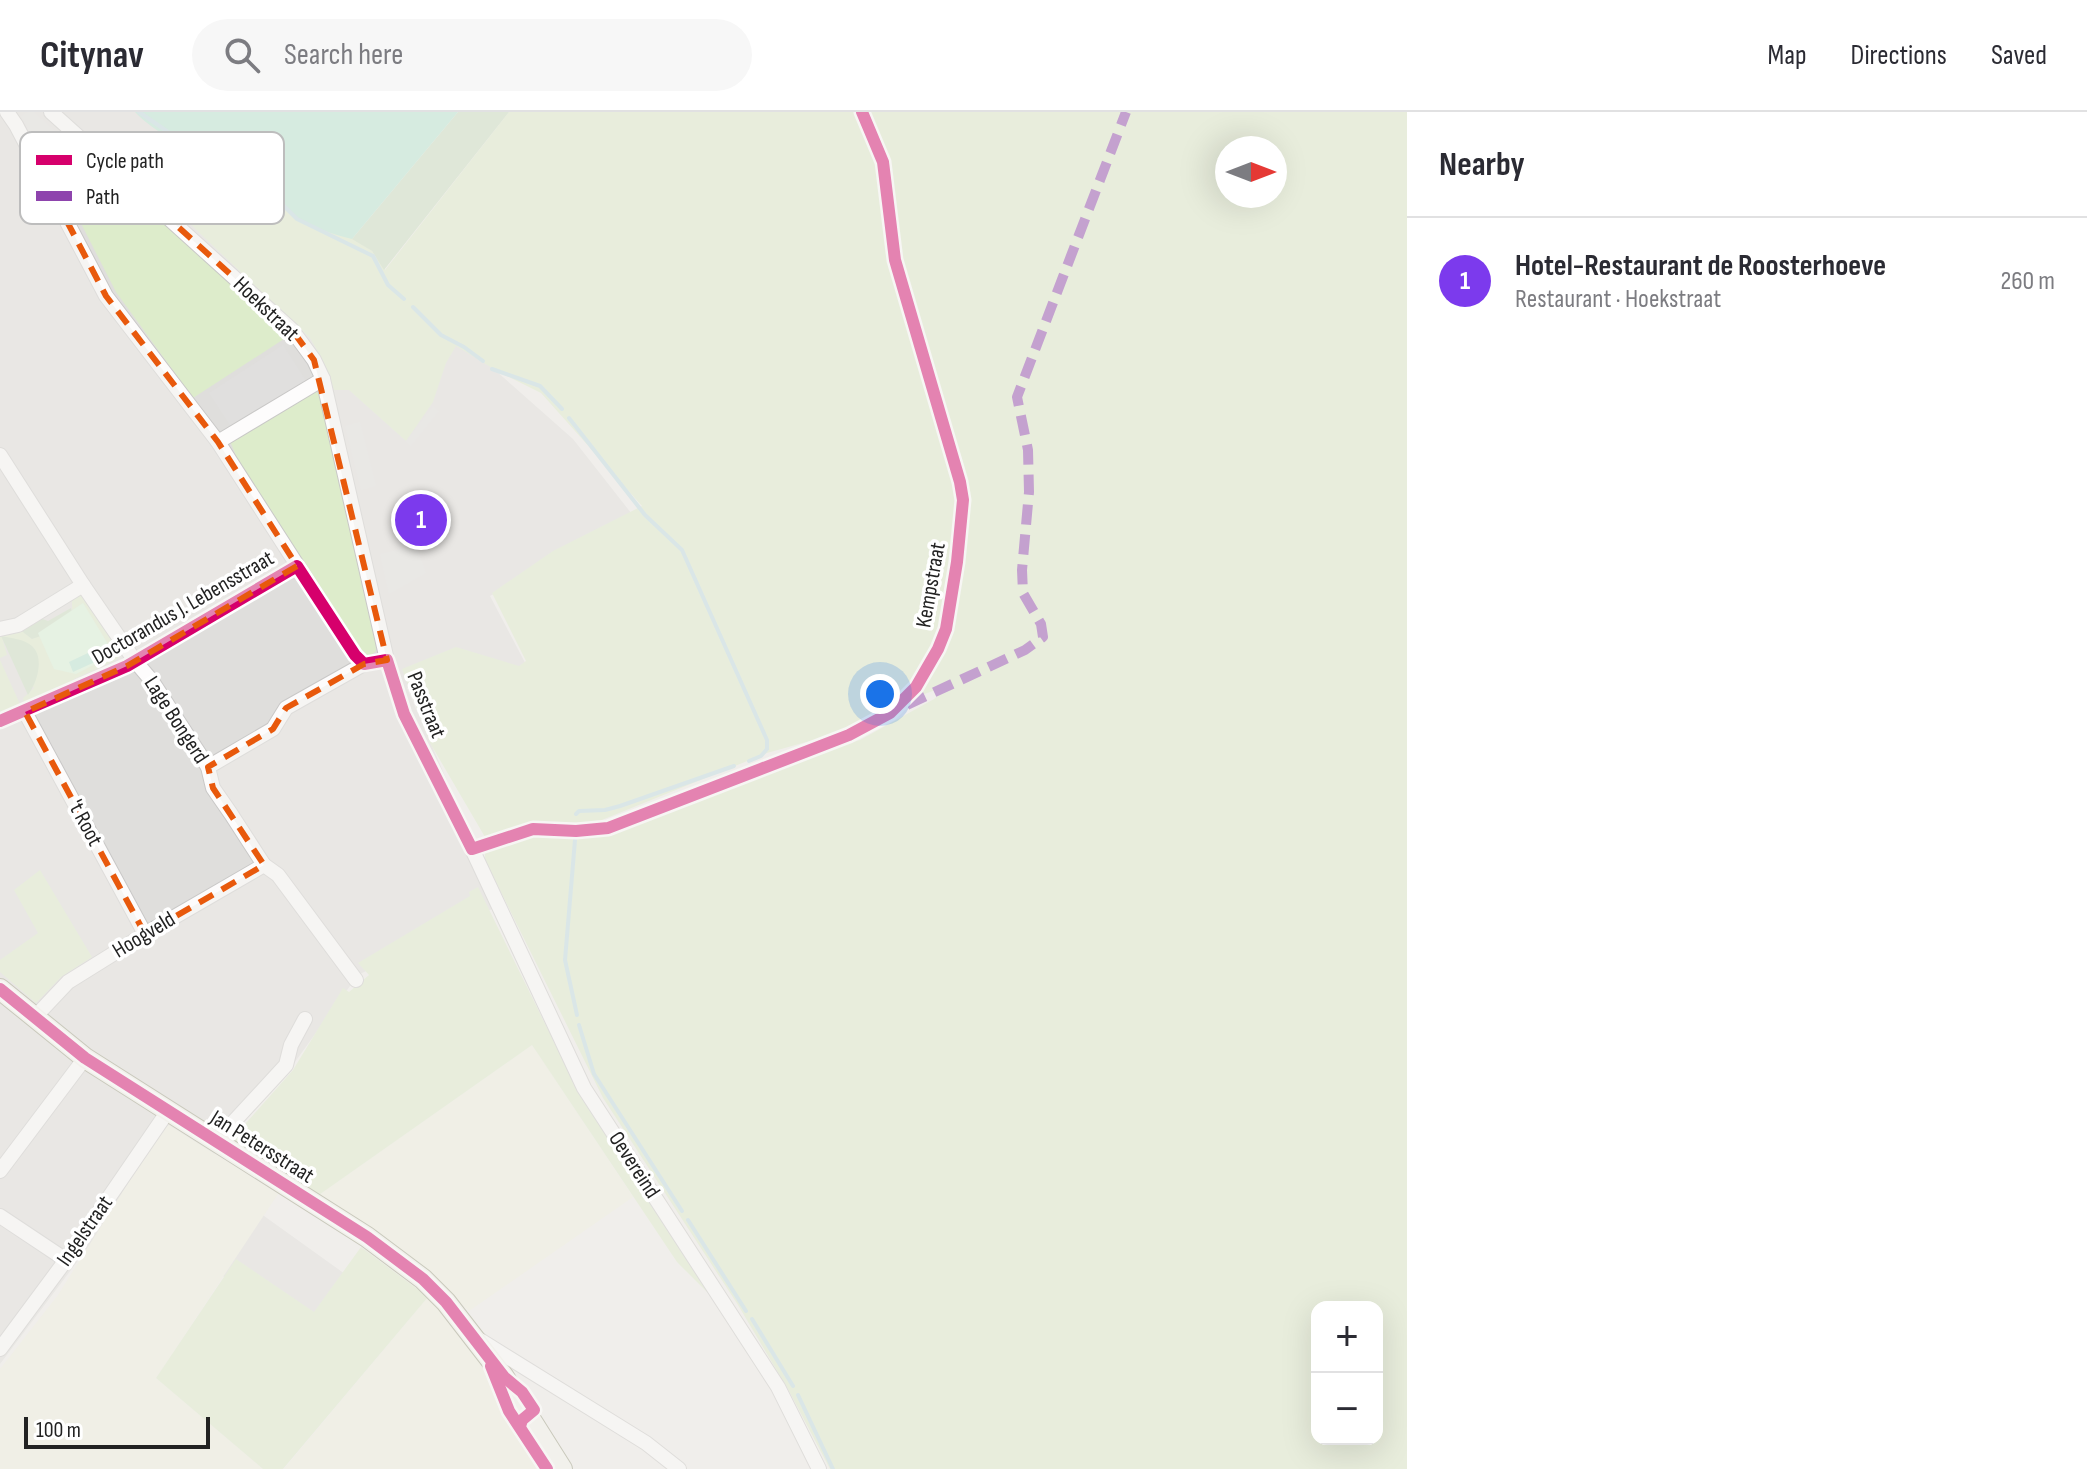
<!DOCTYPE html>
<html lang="en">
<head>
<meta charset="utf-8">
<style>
  :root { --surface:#fff; --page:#f7f7f7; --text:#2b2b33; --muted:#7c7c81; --line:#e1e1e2; --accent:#7c3aed }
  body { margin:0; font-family:"Sofia Sans Condensed",sans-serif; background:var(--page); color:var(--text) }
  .controls { position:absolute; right:24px; bottom:24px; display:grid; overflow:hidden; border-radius:16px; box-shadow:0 8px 32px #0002 }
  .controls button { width:72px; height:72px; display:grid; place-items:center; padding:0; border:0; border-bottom:2px solid var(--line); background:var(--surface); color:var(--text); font:40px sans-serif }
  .compass { position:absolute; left:1215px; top:24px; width:72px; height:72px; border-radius:50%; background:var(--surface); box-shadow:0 8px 32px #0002; rotate:90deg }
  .scale { position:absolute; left:24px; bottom:20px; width:186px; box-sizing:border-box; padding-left:8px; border:4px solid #222; border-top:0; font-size:22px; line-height:28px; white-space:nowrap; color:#222; -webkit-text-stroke:6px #fff; paint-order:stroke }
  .you { position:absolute; left:880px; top:582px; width:28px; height:28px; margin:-20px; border:6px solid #fff; border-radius:50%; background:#1a73e8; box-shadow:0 0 0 12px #1a73e833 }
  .badge { display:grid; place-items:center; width:52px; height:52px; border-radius:50%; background:var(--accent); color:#fff; font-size:26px; font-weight:700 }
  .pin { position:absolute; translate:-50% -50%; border:4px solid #fff; box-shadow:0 2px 8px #0006 }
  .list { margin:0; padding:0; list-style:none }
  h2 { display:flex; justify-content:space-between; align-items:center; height:104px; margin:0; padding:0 32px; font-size:34px }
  h2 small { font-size:26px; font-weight:400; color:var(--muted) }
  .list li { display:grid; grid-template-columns:52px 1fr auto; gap:24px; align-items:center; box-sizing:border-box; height:128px; padding:0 32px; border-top:2px solid var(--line) }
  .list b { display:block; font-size:30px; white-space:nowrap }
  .list p { margin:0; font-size:26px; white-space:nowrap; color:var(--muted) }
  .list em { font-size:26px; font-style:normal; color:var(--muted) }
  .icon { flex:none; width:44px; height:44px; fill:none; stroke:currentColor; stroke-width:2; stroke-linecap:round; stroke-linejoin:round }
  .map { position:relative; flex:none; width:1407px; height:1357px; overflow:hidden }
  header { display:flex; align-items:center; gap:48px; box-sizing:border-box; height:112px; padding:0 40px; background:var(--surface); border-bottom:2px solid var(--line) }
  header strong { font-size:38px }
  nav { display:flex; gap:44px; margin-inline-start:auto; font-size:28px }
  .search { width:560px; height:72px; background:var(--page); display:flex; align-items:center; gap:20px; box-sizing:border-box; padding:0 28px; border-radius:44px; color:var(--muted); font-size:30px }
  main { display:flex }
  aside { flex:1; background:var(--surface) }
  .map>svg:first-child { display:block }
  .residential { fill:#dfdedc }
  .farmland { fill:#efefdf }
  .grass { fill:#ddeccb; fill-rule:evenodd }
  .forest { fill:#cbdec1 }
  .park { fill:#daf5da }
  .pitch { fill:#b7e6d2 }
  .parking { fill:#e0dfde }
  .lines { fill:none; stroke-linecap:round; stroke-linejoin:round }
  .stream { stroke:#bfdbe3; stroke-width:4 }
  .street-casing { stroke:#c9c8c7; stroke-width:16 }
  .secondary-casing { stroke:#999a82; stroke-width:22 }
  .street { stroke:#fdfcfc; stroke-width:14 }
  .secondary { stroke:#f4f4ed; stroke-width:20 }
  .quiet { stroke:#8e44ad; stroke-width:10; stroke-dasharray:20 10; stroke-linecap:butt }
  .cycleway-casing { stroke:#fff; stroke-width:17 }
  .cycleway { stroke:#d6006c; stroke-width:12 }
  .marked { fill:none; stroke:#e8590c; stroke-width:6; stroke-dasharray:16 10; stroke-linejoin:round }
  .labels { text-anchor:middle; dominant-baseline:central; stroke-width:7; stroke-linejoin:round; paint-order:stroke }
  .street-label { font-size:22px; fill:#222; stroke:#fff }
  .key { fill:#fff; stroke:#bdbdbd; stroke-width:2 }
  .key-label { font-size:22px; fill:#222 }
</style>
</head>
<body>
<header>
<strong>Citynav</strong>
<div class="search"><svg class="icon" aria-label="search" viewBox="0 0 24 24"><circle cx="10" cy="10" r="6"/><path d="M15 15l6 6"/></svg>Search here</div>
<nav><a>Map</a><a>Directions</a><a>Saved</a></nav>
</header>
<main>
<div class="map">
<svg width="1407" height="1357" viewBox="0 0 1407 1357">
  <rect width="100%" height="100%" fill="#f0eeeb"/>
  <!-- residential -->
  <polygon class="residential" points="0,0 147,0 241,66 367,145 573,327 635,406 490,484 531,562 407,576 500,791 498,794 358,863 292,954 200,1058 345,1162 303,1215 117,1097 0,1252"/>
  <!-- farmland -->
  <g class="farmland">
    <polygon points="532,933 633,1085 469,1199 442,1174 316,1085"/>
    <polygon points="169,1013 278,1082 156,1266 263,1357 0,1357 0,1257 58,1183 162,1017"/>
    <polygon points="428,1185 466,1224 558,1357 284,1357"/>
  </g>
  <!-- grass -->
  <g class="grass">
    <path d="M509 0H855L881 58 958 378 945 503 928 547 895 593 842 620 767 641 602 708 583 711 538 710 485 725 430 631 402 557 456 535 519 554 526 549 492 481 553 439 642 394 541 281 497 259 456 234 446 251 433 290 406 329 349 278H334L321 245 310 226 185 107 239 45C249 48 254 52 259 60L372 139 385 158Z"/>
    <path d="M868 0H1407V1357H830L790 1281 738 1193 603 986 485 748V738C504 732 523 723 543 723 563 723 582 728 602 724L811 643 860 628 934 587 950 573 913 586 942 539 967 371 964 354 906 165 887 44ZM1227 36H1275V84H1227ZM1317 1195H1377V1327H1317Z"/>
    <polygon points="110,67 119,68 287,225 193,286 116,180 68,86"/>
    <polygon points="312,279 319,281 374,514 376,539 370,544 365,544 241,356 230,329"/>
    <polygon points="82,480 123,541 114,549 74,567 72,573 24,590 23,586 34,576 2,525 7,543 0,546 0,519 19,517 32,527 72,501 72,486"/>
    <polygon points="0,548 20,592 0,600"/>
    <polygon points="40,758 92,845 61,865 36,891 0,860 0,848 38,821 14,778"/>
    <polygon points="478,775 581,985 720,1193 677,1150 532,933 316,1085 231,1028 293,958 343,876 349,880 369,863 358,851 470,784 469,780"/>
    <polygon points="361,1135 428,1185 283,1357 263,1357 156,1266 236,1147 314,1200"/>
  </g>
  <!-- forest -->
  <g class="forest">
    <polygon points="458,0 509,0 384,158 372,139 352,127"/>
    <polygon points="71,496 72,501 50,521 32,527 19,517 40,506 48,509"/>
    <path d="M1 524C11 526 24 527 32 534 45 546 37 571 28 583Z"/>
  </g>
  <!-- park -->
  <polygon class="park" points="83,491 114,542 76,562 54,557 38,521"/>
  <!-- pitch -->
  <g class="pitch">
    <path d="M135 0H458L352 127C321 119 293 109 272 83 264 74 262 59 253 51 239 39 214 44 198 39 177 32 150 16 135 0Z"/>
    <polygon points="90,540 95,550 73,560 69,550"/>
  </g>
  <!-- parking -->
  <g class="parking">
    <polygon points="28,0 34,0 103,61 64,84 21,4"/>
    <polygon points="283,233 306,269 232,316 209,281"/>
    <polygon points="433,294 439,299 411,334 406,329"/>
    <polygon points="360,310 376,374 361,378 345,314"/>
    <polygon points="413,434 418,439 426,461 389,482 380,442"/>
  </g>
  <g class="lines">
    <!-- stream -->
    <g class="stream">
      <polyline points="139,0 187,33 205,39 244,43 251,49 273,83 297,107 373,144 388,173 404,187"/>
      <polyline points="413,195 441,223 464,235 483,249"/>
      <polyline points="492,257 540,274 562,297"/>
      <polyline points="569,306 645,403 682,438 767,628 767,637 761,644 749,649"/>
      <polyline points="576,702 579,699 605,698 620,694 734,654"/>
      <polyline points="575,728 565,848 577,903"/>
      <polyline points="579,913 594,962 682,1099"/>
      <polyline points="688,1108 746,1199"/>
      <polyline points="752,1207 793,1274"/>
      <polyline points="798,1283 833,1357"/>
    </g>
    <defs>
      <g id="street">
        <polyline points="7,0 16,13 106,184 218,330 355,543 364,552 387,548"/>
        <polyline points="51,0 102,46"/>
        <polyline points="49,75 102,46 292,218 314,248 323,267 387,548 404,602 472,737 584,976 778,1275 819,1357"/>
        <polyline points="218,330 323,267"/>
        <polyline points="0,343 83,473 135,549 152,569 208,655 213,676 231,702 264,753 278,763 356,868"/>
        <polyline points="0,517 18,513 83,473"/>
        <polyline points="25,600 145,822"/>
        <polyline points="0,609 127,554 297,454"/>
        <polyline points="208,655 273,617 286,596 364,552"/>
        <polyline points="472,737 533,717 576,719 608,716 849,623 890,601 916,575 938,537 946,517 957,450 963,388 960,370 895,148 883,50 862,0"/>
        <polyline points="34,906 68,870 145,822 264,753"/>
        <polyline points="215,1030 286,953 291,933 305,907"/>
        <polyline points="0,1059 85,946"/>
        <polyline points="0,1104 66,1148"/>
        <polyline points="480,1228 646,1331 679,1357"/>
        <polyline points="0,1237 66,1148 168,999"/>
      </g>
      <polyline id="secondary" points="0,877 85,946 367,1125 423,1167 446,1190 504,1265 562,1357"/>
    </defs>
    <!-- street casing -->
    <use href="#street" class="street-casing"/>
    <!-- secondary casing -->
    <use href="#secondary" class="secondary-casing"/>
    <!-- street -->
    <use href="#street" class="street"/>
    <!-- secondary -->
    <use href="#secondary" class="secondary"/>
    <!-- quiet -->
    <polyline class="quiet" points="907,593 1025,538 1043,525 1041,512 1023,481 1022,458 1029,380 1028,338 1017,285 1126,0"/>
    <defs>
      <g id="cycleway">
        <polyline points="0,609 127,554 297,454 355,543 364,552 387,548 404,602 472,737 533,717 576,719 608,716 849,623 890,601 916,575 938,537 946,517 957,450 963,388 960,370 895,148 883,50 862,0"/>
        <polyline points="0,877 85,946 367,1125 423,1167 446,1190 504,1265 522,1280 534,1298 522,1308 520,1314"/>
        <polyline points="491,1254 509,1299 547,1357"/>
      </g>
    </defs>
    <!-- cycleway casing -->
    <use href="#cycleway" class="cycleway-casing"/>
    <!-- cycleway -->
    <use href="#cycleway" class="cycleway"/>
  </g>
  <!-- marked area -->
  <path d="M0 0H1407V1357H0ZM102 46 292 218 314 248 387 548 364 552 286 596 273 617 208 655 213 676 264 753 145 822 25 600 127 554 297 454 218 330 106 184 49 75Z" fill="#f0eeeb" fill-opacity=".55" fill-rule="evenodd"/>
  <path class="marked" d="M102 46 292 218 314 248 387 548 364 552 286 596 273 617 208 655 213 676 264 753 145 822 25 600 127 554 297 454 218 330 106 184 49 75Z"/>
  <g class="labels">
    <!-- street labels -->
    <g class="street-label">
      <text transform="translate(266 197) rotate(44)">Hoekstraat</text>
      <text transform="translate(931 473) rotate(-80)">Kempstraat</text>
      <text transform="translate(183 496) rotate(-30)">Doctorandus J. Lebensstraat</text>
      <text transform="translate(426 593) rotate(68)">Passtraat</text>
      <text transform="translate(176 608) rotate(57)">Lage Bongerd</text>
      <text transform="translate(85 711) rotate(62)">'t Root</text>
      <text transform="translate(144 823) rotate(-31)">Hoogveld</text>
      <text transform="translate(262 1035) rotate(32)">Jan Petersstraat</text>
      <text transform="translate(634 1053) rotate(57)">Oevereind</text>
      <text transform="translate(85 1119) rotate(-55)">Ingelstraat</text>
    </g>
  </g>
  <!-- legend -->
  <rect x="20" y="20" width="264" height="92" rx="12" class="key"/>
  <rect x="36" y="43" width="36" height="10" fill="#d6006c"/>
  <rect x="36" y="79" width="36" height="10" fill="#8e44ad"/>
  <g class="key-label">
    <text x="86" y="56">Cycle path</text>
    <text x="86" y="92">Path</text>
  </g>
</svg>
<div class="controls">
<button>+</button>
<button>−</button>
</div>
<svg class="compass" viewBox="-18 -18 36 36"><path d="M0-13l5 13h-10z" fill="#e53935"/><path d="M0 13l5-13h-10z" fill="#7c7c81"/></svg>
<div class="scale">100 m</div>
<div class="you"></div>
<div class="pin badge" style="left:421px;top:408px">1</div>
</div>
<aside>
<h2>Nearby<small></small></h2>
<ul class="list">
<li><span class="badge">1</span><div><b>Hotel-Restaurant de Roosterhoeve</b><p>Restaurant · Hoekstraat</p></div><em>260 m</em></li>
</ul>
</aside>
</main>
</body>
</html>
